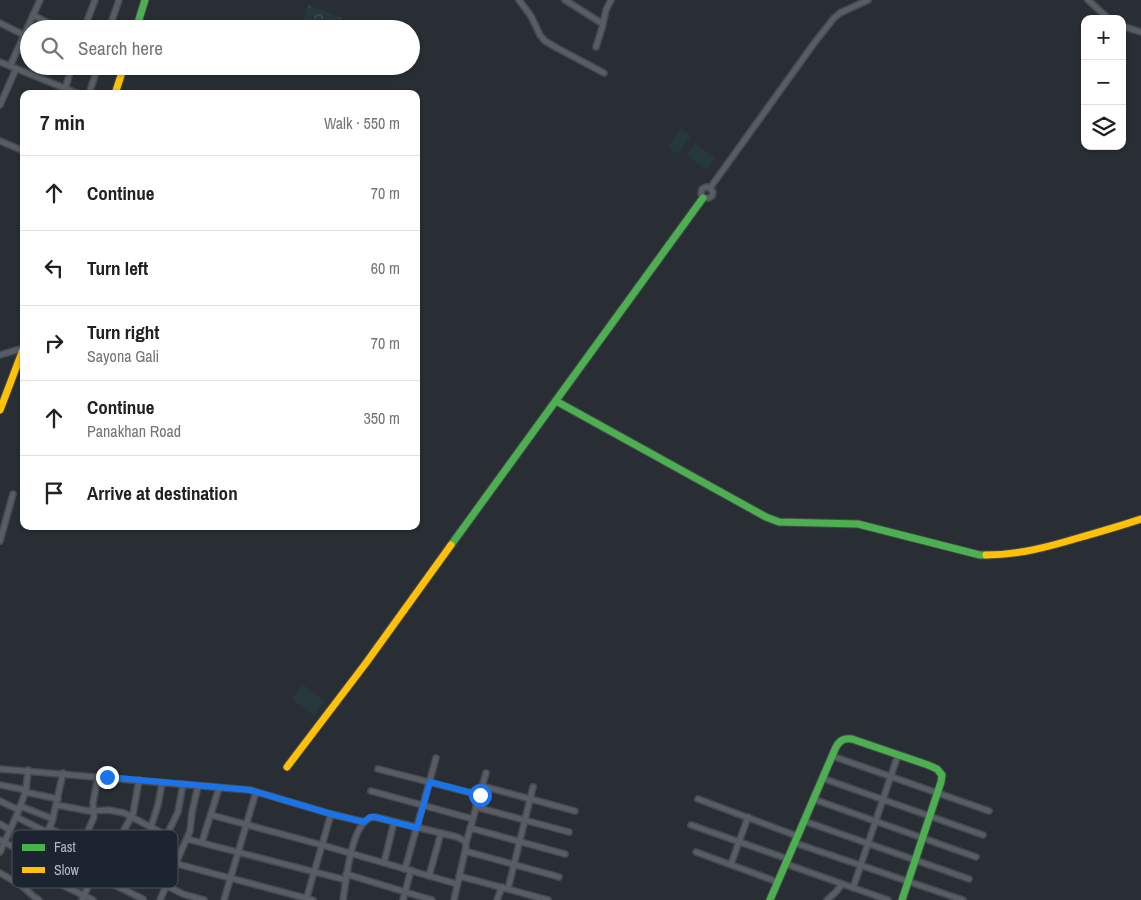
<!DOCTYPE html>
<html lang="en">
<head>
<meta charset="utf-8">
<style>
  :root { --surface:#fff; --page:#f6f6f6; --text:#202124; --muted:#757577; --line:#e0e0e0 }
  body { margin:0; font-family:"Archivo Narrow",sans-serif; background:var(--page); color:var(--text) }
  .controls { position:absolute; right:15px; top:15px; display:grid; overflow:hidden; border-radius:10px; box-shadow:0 1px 4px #0004 }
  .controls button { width:45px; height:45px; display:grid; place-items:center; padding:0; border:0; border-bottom:1px solid var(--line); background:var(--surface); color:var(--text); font:25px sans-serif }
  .stop { position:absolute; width:15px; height:15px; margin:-11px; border:4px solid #1a73e8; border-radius:50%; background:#fff }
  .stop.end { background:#1a73e8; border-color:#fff; box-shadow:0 1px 5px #0008 }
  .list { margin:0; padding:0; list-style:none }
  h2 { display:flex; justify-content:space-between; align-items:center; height:65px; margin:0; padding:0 20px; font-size:21px }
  h2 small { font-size:16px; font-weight:400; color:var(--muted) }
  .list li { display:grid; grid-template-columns:32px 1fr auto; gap:15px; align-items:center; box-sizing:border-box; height:75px; padding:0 20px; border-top:1px solid var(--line) }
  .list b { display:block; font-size:19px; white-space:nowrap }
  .list p { margin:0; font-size:16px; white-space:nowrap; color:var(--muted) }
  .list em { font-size:16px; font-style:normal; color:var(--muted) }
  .icon { flex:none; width:28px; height:28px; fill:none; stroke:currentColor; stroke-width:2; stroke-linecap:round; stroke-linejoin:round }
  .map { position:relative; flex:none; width:1141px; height:900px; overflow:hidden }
  .search { position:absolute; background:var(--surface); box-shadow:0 1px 4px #0004; left:20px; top:20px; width:400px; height:55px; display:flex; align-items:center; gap:12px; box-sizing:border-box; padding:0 18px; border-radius:28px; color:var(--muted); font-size:19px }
  .panel { position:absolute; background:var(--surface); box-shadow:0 1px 4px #0004; left:20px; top:90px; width:400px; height:440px; border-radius:10px }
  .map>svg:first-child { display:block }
  .green { fill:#26383b }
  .park { fill:url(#park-crowns) }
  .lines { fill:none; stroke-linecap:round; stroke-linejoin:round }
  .street-casing { stroke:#45494f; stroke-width:8 }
  .fast-casing { stroke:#45494f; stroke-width:9 }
  .slow-casing { stroke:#45494f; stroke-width:9 }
  .street { stroke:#585c64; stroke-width:5 }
  .fast { stroke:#4caf50; stroke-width:7 }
  .slow { stroke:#ffc107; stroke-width:7 }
  .route { stroke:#1a73e8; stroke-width:6 }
  .key { fill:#1c2430; stroke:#49515d; stroke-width:1 }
  .key-label { font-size:14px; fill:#b2bac7 }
</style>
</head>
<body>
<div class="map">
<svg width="1141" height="900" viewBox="0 0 1141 900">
  <defs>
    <pattern id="park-crowns" width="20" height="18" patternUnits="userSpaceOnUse" patternTransform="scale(1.25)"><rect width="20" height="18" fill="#26383b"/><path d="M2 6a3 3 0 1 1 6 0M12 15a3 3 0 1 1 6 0" fill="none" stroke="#435356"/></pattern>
  </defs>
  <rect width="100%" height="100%" fill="#292e35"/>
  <!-- green -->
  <g class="green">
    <polygon points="681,128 691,136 678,154 668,147"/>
    <polygon points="695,143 715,158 706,170 686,155"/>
    <polygon points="302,684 325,701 314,716 292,699"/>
  </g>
  <!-- park -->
  <polygon class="park" points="308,5 359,25 357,29 302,29"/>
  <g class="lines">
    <defs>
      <g id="street">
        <polyline points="519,0 531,16 540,35 545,41 557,48 604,73"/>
        <polyline points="565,0 603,24"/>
        <polyline points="1088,0 1109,19"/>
        <polyline points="33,15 60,29"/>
        <polyline points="1113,19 1118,19"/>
        <polyline points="0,23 24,35"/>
        <polyline points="1122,26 1141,32"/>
        <polyline points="84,29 95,0"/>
        <polyline points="109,29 119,0"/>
        <polyline points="596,47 602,28 606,10 611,0"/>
        <polyline points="0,62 79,94"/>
        <polyline points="10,66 40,0"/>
        <polyline points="65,89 72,66"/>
        <polyline points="89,94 98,66"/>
        <polyline points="0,105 16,69"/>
        <polyline points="0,141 24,151"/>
        <polyline points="710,188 713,192 712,196 709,198 703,198 701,194 702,189 706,187 710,188 815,42 834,18 840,13 868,0"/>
        <polyline points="0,355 23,348"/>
        <polyline points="0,541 13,494"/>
        <polyline points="832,756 989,811"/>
        <polyline points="0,769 250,790 331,814 364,822"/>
        <polyline points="378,769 479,795"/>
        <polyline points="822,778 983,835"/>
        <polyline points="0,785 26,790"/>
        <polyline points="482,786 575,811"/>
        <polyline points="371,791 473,819"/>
        <polyline points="25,792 58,799"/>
        <polyline points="698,799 797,836"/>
        <polyline points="813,799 976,857"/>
        <polyline points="0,801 19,810"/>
        <polyline points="57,805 89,811 109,810 124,813 166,835"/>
        <polyline points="20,806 53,819"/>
        <polyline points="476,807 569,832"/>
        <polyline points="211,815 322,845 457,884"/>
        <polyline points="16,817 47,832"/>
        <polyline points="804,821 969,879"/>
        <polyline points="0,824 10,830"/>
        <polyline points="691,825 788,859"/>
        <polyline points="151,827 158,805 162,783"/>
        <polyline points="49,828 183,894 204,900"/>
        <polyline points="470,828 565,854"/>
        <polyline points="120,837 133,814 139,780"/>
        <polyline points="187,839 346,880"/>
        <polyline points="0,840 34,858"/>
        <polyline points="202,842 219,788"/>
        <polyline points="466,843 486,773"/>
        <polyline points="795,843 963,900"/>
        <polyline points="82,844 94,817 93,802 98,777"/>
        <polyline points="39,848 143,899"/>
        <polyline points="465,851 559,877"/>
        <polyline points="0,852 19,810 26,790 28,770"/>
        <polyline points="696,852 778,882"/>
        <polyline points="157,855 178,812 183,784"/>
        <polyline points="384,863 394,822"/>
        <polyline points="731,864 748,817"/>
        <polyline points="786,864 888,900"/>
        <polyline points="29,869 93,900"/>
        <polyline points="405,869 436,758"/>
        <polyline points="0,873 21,885 33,896 39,900"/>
        <polyline points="346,874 432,900"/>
        <polyline points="429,876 441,833"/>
        <polyline points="459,876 548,900"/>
        <polyline points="21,885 52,822 63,773"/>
        <polyline points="853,888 898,755"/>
        <polyline points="508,889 533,787"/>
        <polyline points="82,900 109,840 115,835 181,865 313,900"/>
        <polyline points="160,900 190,831 192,812 198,786"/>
        <polyline points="224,900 256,792"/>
        <polyline points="306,900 331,814"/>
        <path d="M343 900C346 882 351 817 375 817L457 837 465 841 466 846 465 851 454 900"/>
        <polyline points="403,900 411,870"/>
        <polyline points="497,900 502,887"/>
        <polyline points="827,900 836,892 842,884"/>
      </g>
      <g id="fast">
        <polyline points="136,29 145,0"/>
        <polyline points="556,401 766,517 779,522 858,524 980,555 986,555"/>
        <polyline points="451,545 703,198"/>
        <path d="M770 900 836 747C840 740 844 738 852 739L928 765 937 769 942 775 941 782 902 900"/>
      </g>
      <g id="slow">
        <polyline points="115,94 124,66"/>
        <polyline points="0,410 24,347"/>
        <path d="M986 555C1018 555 1048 547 1078 538 1099 532 1120 526 1141 519"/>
        <polyline points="287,767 366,663 451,545"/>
      </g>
    </defs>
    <!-- street casing -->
    <use href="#street" class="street-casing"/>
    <!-- fast casing -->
    <use href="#fast" class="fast-casing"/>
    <!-- slow casing -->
    <use href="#slow" class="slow-casing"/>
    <!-- street -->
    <use href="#street" class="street"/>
    <!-- fast -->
    <use href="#fast" class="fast"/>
    <!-- slow -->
    <use href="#slow" class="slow"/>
  </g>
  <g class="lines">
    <!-- route -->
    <polyline class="route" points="107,777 250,790 331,814 364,822 370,817 375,817 417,828 430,782 480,795"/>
  </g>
  <!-- legend -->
  <rect x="12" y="830" width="166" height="58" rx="8" class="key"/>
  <rect x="22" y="844" width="23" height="7" fill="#4caf50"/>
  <rect x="22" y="867" width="23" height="6" fill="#ffc107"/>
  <g class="key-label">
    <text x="54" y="852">Fast</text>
    <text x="54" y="875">Slow</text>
  </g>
</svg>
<div class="controls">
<button>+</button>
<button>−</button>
<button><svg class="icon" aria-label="layers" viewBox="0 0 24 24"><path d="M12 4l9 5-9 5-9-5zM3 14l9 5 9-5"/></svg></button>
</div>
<div class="stop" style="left:480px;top:795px"></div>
<div class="stop end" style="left:107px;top:777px"></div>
<div class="search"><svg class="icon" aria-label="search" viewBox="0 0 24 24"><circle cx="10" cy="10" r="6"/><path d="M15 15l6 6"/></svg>Search here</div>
<section class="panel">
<h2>7 min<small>Walk · 550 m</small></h2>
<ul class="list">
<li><svg class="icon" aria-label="ahead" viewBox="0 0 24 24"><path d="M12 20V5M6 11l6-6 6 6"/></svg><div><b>Continue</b></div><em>70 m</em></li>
<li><svg class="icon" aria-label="left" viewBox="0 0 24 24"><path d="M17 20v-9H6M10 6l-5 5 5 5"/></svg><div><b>Turn left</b></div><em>60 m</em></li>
<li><svg class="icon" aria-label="right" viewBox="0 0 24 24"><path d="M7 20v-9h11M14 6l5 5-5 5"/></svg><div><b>Turn right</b><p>Sayona Gali</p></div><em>70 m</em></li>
<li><svg class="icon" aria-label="ahead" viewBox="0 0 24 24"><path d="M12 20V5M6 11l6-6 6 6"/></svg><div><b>Continue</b><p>Panakhan Road</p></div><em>350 m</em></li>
<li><svg class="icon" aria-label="arrive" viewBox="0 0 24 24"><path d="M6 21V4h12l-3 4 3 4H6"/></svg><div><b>Arrive at destination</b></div></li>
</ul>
</section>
</div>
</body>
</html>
